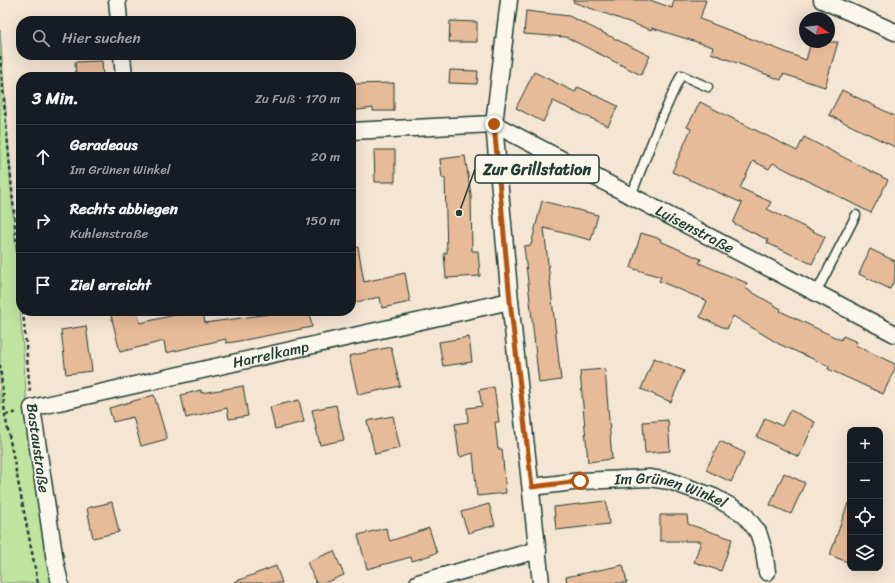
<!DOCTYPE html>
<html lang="de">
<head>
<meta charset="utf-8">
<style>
  :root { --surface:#171b24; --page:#20242c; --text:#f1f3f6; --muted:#9ea1a6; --line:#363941 }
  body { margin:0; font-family:Sriracha,sans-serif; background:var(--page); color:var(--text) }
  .controls { position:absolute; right:12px; bottom:12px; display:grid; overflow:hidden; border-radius:8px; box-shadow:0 4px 16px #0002 }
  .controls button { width:36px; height:36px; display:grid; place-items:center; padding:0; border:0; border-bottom:1px solid var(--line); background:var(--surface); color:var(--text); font:20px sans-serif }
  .compass { position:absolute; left:799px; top:12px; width:36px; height:36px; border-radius:50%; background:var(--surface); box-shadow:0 4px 16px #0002; rotate:103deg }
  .stop { position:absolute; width:12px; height:12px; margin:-9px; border:3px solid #b45309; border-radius:50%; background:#fff }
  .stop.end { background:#b45309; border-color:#fff; box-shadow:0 1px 4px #0008 }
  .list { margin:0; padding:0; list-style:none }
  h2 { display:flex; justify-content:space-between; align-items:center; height:52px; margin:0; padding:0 16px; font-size:17px }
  h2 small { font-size:13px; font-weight:400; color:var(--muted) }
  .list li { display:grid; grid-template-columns:26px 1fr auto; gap:12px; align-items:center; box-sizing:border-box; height:64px; padding:0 16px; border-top:1px solid var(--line) }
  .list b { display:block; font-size:15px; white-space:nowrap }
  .list p { margin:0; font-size:13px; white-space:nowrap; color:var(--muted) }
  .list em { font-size:13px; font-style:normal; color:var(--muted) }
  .icon { flex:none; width:22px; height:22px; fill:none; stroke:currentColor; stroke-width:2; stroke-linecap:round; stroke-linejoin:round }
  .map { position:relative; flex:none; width:895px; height:583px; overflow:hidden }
  .search { position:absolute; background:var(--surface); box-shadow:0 4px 16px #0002; left:16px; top:16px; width:340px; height:44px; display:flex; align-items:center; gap:10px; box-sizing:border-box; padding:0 14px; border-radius:16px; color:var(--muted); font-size:15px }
  .panel { position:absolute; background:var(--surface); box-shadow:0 4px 16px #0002; left:16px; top:72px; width:340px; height:244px; border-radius:16px }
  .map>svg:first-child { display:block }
  .green { fill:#bee49f; stroke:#6e906a }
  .building { fill:#e8bb98; stroke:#1f3d34 }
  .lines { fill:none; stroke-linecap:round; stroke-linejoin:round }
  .lane-casing { stroke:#1f3d34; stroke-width:11 }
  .street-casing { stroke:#1f3d34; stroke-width:19 }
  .path { stroke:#1f3d34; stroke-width:2.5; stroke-dasharray:4 3; stroke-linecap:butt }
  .lane { stroke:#fbf7ec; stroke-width:8 }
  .street { stroke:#fbf7ec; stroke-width:16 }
  .route { stroke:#b45309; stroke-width:5 }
  .labels { text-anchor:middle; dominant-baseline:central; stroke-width:3.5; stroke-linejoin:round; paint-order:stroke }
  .street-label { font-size:15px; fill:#1f3d34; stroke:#fbf7ec }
  .leader { fill:none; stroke:#1f3d34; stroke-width:1.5 }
  .callout-dot { fill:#1f3d34; stroke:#fbf7ec; stroke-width:1.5 }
  .callout { fill:#fbf7ec; stroke:#1f3d34; stroke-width:1.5 }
  .callout-label { font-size:16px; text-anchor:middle; font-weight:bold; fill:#1f3d34 }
</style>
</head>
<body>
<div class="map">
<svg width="895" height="583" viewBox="0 0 895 583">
  <rect width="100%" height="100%" fill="#f5e5d3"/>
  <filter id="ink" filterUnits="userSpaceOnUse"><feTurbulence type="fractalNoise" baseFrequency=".025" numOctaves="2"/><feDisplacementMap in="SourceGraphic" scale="8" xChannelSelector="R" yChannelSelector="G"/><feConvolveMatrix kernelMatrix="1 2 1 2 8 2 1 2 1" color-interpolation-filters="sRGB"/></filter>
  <g filter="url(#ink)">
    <!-- green -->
    <polygon class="green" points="0,30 27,406 45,546 54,583 0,583"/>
    <!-- building -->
    <g class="building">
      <polygon points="573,0 650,0 672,8 674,0 706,0 700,19 806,60 811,42 838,42 825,87 783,74 781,80 711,53 713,47 652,28 651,30 573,2"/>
      <polygon points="526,11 569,16 650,56 641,75 566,37 524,34"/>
      <polygon points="450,21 477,22 477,42 449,42"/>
      <polygon points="102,61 103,77 76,77 75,62"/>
      <polygon points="450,70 478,71 477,84 449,83"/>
      <polygon points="534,72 575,92 578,87 618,106 608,126 553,101 543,122 516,108"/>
      <polygon points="394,83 394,111 373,111 373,108 351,111 351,84"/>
      <polygon points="842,90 895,116 895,147 829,115"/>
      <polygon points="700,102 797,151 804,137 888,180 871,213 773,163 769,169 753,161 740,188 771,202 767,209 825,237 812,264 767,243 768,240 733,223 742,203 672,172 691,129 687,127"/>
      <polygon points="374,150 395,150 395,182 375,182"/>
      <polygon points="465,156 471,195 472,251 478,251 480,276 446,278 444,253 447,253 445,178 442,178 440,159"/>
      <polygon points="542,201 598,215 591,240 544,228 561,380 539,383 524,246 531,245"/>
      <polygon points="641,233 661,239 660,241 701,259 699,263 747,283 745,288 781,309 780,311 841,340 843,336 857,342 855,345 895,364 895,369 883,394 828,369 829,366 779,344 733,316 727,329 700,317 707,301 659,281 661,277 631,268"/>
      <polygon points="358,247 364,282 405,273 410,302 382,308 380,297 351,303 351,248"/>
      <polygon points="870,249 895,261 895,279 890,289 859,274"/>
      <polygon points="127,311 137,311 140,323 192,311 203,311 205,323 269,314 268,311 309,311 312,327 234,342 226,343 226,339 166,353 164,341 120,352 111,315"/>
      <polygon points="86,326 92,371 66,374 61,330"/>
      <polygon points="469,337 472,362 443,366 439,342"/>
      <polygon points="391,347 400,386 358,395 349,356"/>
      <polygon points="654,358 684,371 671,402 641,389"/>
      <polygon points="605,369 612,459 588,462 580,371"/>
      <polygon points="243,386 248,416 229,419 227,408 186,418 181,395 201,390 201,393"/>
      <polygon points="494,387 499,422 495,422 498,449 502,449 506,493 477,496 473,453 460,457 459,455 455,424 468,422 467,408 482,406 479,390"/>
      <polygon points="154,395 167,439 141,446 133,417 113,422 109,408"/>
      <polygon points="299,400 304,422 275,429 270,407"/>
      <polygon points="336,405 344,440 320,445 312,410"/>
      <polygon points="790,410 815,422 799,457 757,437 765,418 782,426"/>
      <polygon points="393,416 400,448 375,454 367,421"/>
      <polygon points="668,420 670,451 645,453 643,422"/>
      <polygon points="720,441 745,453 731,482 706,470"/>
      <polygon points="784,473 805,483 791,514 770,505"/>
      <polygon points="606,501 609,524 556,530 554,507"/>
      <polygon points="112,502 119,532 93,538 87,508"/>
      <polygon points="848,503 850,504 850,563 830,555"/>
      <polygon points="489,504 495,525 468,533 461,512"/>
      <polygon points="660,515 687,515 688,524 732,539 721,571 694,562 701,541 660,541"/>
      <polygon points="386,528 390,541 429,528 437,553 412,561 411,557 367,569 358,535"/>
      <polygon points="334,551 344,575 324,583 316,583 307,562"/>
      <polygon points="623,565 627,583 567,583 566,577"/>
      <polygon points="276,566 282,583 235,583 234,582"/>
    </g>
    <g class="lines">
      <defs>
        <g id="lane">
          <polyline points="631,196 658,126 681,75 708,87"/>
          <polyline points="816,293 856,215"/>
        </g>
        <g id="street">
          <polyline points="117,0 119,21"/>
          <polyline points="509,0 494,124 510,301 541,583"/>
          <polyline points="822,0 895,32"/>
          <polyline points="122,55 124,77"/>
          <path id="s1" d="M351 131 494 124 895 334"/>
          <path id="s2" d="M532 487 581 481 649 478 670 481 714 497 744 514 758 532 764 551 767 572"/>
          <path id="s3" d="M60 583 55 561 32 408 510 301"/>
          <polyline points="418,583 538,550"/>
        </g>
      </defs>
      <!-- lane casing -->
      <use href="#lane" class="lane-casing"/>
      <!-- street casing -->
      <use href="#street" class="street-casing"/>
      <!-- path -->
      <g class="path">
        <polyline points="0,56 21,290"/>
        <polyline points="23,311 30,392"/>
        <polyline points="0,365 5,415 38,583"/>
        <polyline points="5,415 18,412"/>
      </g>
      <!-- lane -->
      <use href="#lane" class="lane"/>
      <!-- street -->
      <use href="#street" class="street"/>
    </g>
  </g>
  <g class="lines" filter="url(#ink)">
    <!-- route -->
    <polyline class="route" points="494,124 510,301 532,487 580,481"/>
  </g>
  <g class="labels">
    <!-- street labels -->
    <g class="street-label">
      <text stroke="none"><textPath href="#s1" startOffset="370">Luisenstraße</textPath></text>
      <text stroke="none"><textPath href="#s3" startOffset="422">Harrelkamp</textPath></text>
      <text transform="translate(38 448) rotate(82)">Bastaustraße</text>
      <text stroke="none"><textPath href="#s2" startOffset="141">Im Grünen Winkel</textPath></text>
    </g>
  </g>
  <!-- callouts -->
  <path class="leader" d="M459 213L475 169"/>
  <circle class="callout-dot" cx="459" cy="213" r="4"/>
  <rect class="callout" x="475" y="155" width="124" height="28" rx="4"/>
  <g class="callout-label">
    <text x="537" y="175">Zur Grillstation</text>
  </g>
</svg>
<div class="controls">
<button>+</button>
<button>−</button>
<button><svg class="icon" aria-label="locate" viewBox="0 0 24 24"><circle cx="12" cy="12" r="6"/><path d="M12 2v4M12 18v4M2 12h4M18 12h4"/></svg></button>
<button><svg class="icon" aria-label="layers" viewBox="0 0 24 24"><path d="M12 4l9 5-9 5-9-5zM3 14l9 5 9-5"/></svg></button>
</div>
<svg class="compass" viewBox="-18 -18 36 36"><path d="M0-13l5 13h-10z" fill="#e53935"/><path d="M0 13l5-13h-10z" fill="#9ea1a6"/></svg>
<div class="stop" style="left:580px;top:481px"></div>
<div class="stop end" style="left:494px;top:124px"></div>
<div class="search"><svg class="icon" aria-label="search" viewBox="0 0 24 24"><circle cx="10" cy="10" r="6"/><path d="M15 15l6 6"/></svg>Hier suchen</div>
<section class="panel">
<h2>3 Min.<small>Zu Fuß · 170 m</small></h2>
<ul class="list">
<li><svg class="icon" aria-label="ahead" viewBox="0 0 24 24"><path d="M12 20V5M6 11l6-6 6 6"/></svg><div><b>Geradeaus</b><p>Im Grünen Winkel</p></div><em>20 m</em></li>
<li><svg class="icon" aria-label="right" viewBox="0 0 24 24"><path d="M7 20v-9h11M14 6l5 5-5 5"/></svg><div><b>Rechts abbiegen</b><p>Kuhlenstraße</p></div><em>150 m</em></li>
<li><svg class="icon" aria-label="arrive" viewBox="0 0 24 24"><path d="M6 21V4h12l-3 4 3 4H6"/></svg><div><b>Ziel erreicht</b></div></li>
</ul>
</section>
</div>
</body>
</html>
